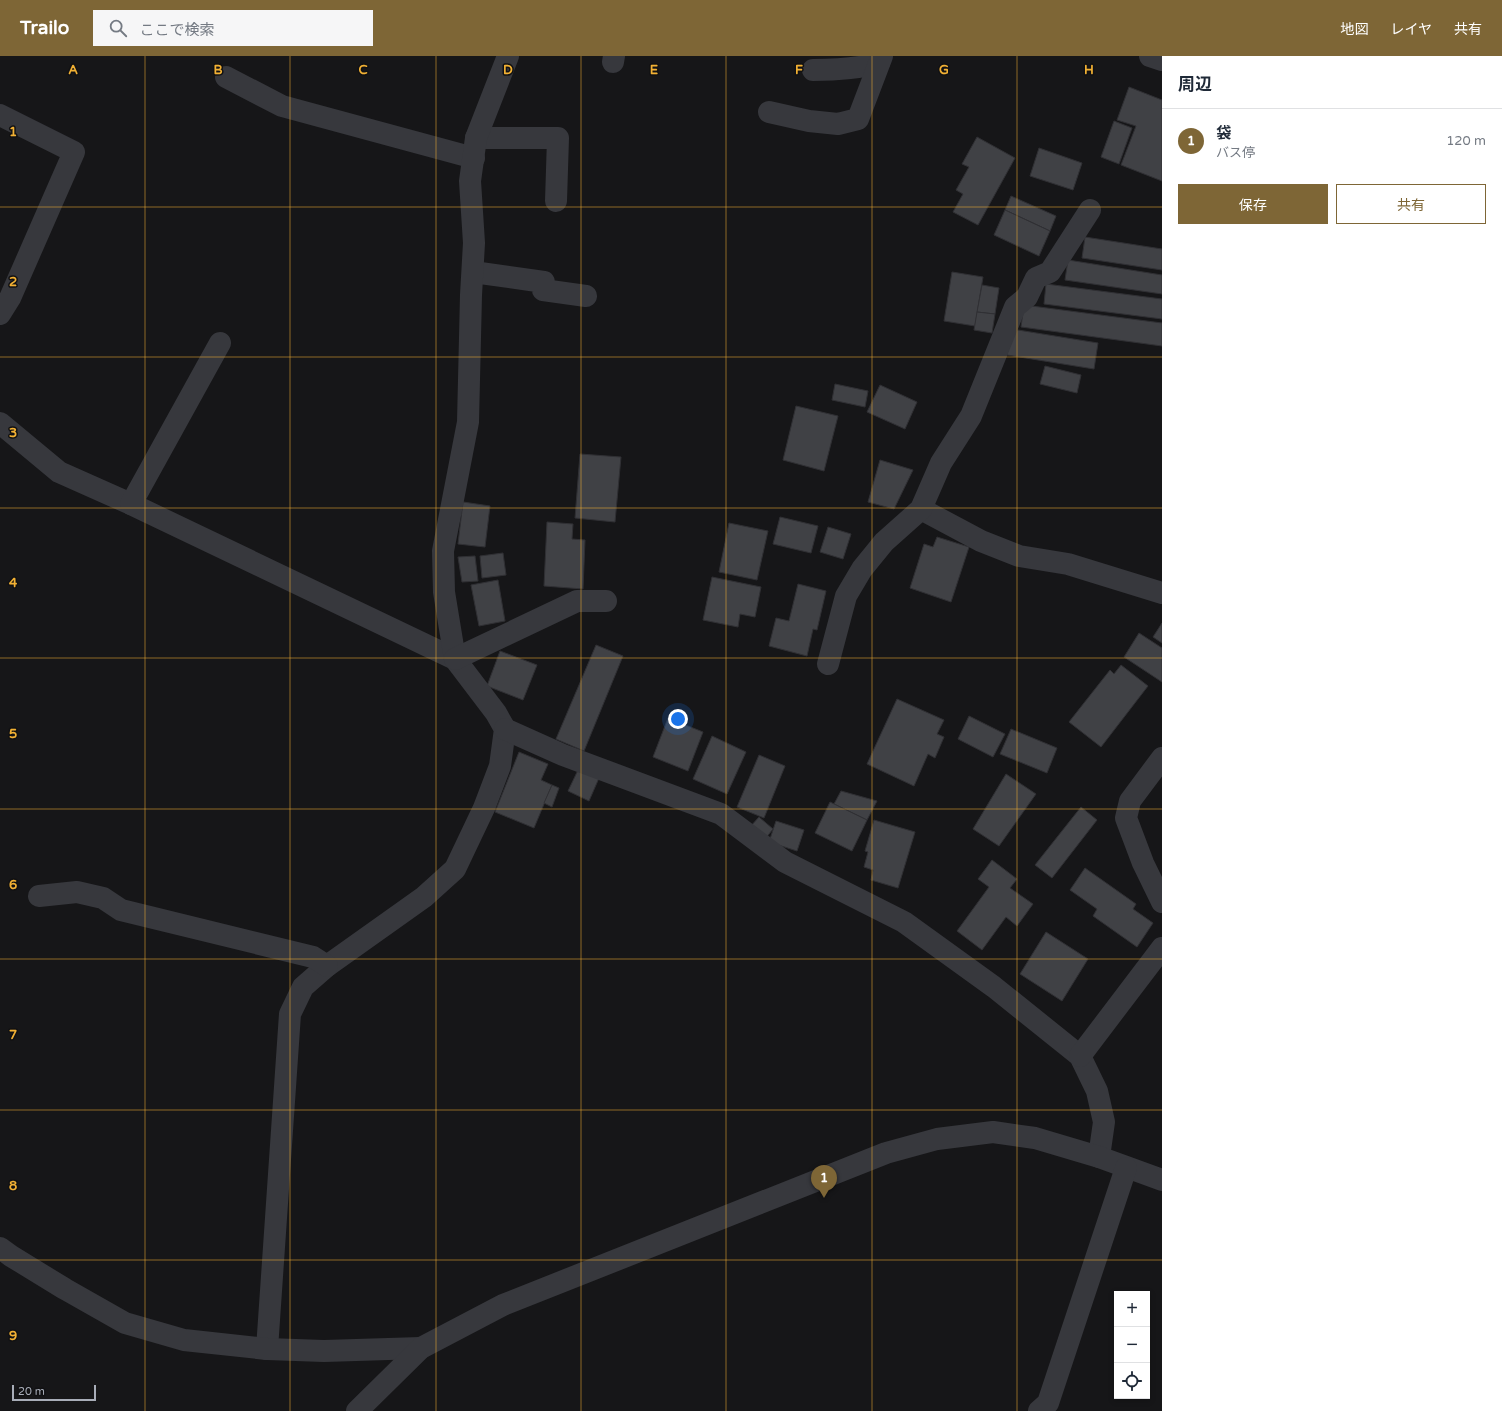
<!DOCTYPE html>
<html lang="ja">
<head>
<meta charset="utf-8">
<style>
  :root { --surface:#fff; --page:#f6f6f7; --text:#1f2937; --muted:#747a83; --line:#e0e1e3; --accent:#7e6636 }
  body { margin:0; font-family:"Varela Round","Noto Sans JP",sans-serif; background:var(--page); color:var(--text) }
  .controls { position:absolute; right:12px; bottom:12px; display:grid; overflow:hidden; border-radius:0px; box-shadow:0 2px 6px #0003 }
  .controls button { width:36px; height:36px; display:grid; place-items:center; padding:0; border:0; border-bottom:1px solid var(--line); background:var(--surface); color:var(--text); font:20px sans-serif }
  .scale { position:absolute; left:12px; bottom:10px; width:84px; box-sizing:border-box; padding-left:4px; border:2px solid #a8adb8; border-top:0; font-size:11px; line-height:14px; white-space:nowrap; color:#a8adb8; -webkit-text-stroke:3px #111113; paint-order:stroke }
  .you { position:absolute; left:678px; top:663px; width:14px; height:14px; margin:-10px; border:3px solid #fff; border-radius:50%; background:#1a73e8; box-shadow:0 0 0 6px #1a73e833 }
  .badge { display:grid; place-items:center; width:26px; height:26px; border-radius:50%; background:var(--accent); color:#fff; font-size:13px; font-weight:700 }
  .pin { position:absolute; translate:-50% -33px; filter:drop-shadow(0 1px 2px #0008) }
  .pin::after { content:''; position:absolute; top:21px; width:14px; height:12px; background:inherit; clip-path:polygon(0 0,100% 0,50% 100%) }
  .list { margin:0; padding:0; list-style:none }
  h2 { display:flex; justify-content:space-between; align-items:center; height:52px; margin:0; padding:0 16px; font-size:17px }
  h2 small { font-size:13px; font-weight:400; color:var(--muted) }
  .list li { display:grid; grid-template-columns:26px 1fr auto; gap:12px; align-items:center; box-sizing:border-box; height:64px; padding:0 16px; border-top:1px solid var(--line) }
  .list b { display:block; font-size:15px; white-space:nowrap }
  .list p { margin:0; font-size:13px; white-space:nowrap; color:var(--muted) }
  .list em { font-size:13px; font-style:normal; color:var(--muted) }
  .actions { display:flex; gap:8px; padding:12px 16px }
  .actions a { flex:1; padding:9px 0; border:1px solid var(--accent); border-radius:0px; text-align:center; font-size:14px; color:var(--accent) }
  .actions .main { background:var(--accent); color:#fff }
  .icon { flex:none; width:22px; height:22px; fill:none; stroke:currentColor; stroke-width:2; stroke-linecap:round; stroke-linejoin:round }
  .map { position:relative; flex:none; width:1162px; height:1355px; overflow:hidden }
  header { display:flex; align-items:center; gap:24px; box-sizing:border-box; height:56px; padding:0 20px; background:var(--accent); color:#fff }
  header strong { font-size:19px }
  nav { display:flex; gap:22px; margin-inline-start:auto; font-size:14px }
  .search { width:280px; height:36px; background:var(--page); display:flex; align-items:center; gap:10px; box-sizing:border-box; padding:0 14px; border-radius:0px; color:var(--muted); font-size:15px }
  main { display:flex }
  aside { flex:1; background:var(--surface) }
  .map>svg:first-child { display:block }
  .building { fill:#404145; stroke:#303034 }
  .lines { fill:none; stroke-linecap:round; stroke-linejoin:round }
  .minor { stroke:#37383d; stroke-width:22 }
  .grid { fill:none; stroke:#f2b134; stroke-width:1; stroke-opacity:0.55 }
  .grid-label { font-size:13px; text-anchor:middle; font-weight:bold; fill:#f2b134; stroke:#111113; stroke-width:3; stroke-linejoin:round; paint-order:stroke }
</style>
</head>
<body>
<header>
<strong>Trailo</strong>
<div class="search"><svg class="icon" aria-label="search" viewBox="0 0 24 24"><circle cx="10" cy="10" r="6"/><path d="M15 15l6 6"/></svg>ここで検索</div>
<nav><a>地図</a><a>レイヤ</a><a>共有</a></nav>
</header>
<main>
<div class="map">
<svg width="1162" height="1355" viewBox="0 0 1162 1355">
  <rect width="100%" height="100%" fill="#161618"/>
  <!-- building -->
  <g class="building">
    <polygon points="1129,31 1162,44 1162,125 1121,109 1136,70 1117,64"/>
    <polygon points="1114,65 1132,72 1119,108 1101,101"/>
    <polygon points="977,81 1015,102 978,169 953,156 963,138 956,134 969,111 962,108"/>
    <polygon points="1039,92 1082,107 1073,134 1030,120"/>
    <polygon points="1011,140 1056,160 1050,175 1005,154"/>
    <polygon points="1005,154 1050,175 1039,200 994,179"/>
    <polygon points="1085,181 1162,193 1162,214 1082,202"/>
    <polygon points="1068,204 1162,219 1162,238 1065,224"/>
    <polygon points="952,216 983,221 975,270 944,265"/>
    <polygon points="1046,228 1162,243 1162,263 1044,248"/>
    <polygon points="982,229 999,232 995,258 977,256"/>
    <polygon points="1024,249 1162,267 1162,290 1021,271"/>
    <polygon points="977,256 995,258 992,277 974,274"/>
    <polygon points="1012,273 1098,287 1094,313 1007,299"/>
    <polygon points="1045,310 1081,319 1077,337 1040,328"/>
    <polygon points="835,328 868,335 865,351 832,344"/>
    <polygon points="880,329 917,346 905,373 867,356"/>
    <polygon points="796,350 838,360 824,415 783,404"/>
    <polygon points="580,398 621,401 615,466 575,462"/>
    <polygon points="880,404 913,414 894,453 868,446"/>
    <polygon points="463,446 490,450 485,491 458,488"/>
    <polygon points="780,461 818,470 811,497 773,488"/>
    <polygon points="547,466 573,468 572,483 585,484 583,533 544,530"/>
    <polygon points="729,467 768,475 757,524 719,516"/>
    <polygon points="828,471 851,478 843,503 820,496"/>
    <polygon points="937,481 969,491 951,546 910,532 924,488 933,491"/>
    <polygon points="503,497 506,519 482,522 480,500"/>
    <polygon points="475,500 478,525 462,526 458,501"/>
    <polygon points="712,521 761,531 755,561 740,558 738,571 703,564"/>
    <polygon points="498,524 505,565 479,570 471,529"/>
    <polygon points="798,528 826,535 817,574 813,573 807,600 769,590 776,562 789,565"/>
    <polygon points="1162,567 1162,587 1153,581"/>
    <polygon points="1139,577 1162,592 1162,626 1124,601"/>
    <polygon points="596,589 623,600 584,695 556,683"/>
    <polygon points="500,595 537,609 523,644 487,630"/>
    <polygon points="1121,609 1148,630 1101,691 1069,666 1110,614 1114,618"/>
    <polygon points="897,643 944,664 937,678 944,681 935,702 928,698 914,730 867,708"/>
    <polygon points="969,660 1005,678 993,701 958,683"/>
    <polygon points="668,662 703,676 688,715 653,701"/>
    <polygon points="1011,673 1057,692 1047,717 1000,698"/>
    <polygon points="712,680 746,696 727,738 693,723"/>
    <polygon points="519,696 548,708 541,724 552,729 534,772 495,756"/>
    <polygon points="759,699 785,710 764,762 737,751"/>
    <polygon points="579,712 599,722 589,745 568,735"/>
    <polygon points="1006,718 1036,738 999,790 973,773"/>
    <polygon points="552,729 559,732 552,751 544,747"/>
    <polygon points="841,735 877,745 867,764 834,748"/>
    <polygon points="830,746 867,764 852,795 815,777"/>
    <polygon points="1081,751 1097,764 1052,822 1035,809"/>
    <polygon points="759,761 773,773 765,783 750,771"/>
    <polygon points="874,764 915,776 898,832 871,824 873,814 864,811 868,796 865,795"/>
    <polygon points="776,765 804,774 797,795 769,786"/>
    <polygon points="992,804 1017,823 1010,832 1033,848 1017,870 1006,861 982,894 957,875 989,831 978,823"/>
    <polygon points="1085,812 1136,848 1133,853 1153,867 1137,891 1093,860 1097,853 1070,834"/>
    <polygon points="1046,876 1088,903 1062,945 1020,918"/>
  </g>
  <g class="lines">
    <!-- minor -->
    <g class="minor">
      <polyline points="1150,0 1162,4"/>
      <polyline points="613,6 614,0"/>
      <path d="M813 14C836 14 857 13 879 7"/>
      <polyline points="226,21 282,50 474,102"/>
      <polyline points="769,56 809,65 838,68 858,63 882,0"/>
      <polyline points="0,59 74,96 10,242 0,258"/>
      <polyline points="476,82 558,82 556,145"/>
      <polyline points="473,216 544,226 543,234 586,240"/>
      <polyline points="0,367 59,416 131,448 455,603 496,657 505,673 500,710 484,752 455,813 424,841 327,910 303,931 290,958 267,1293"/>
      <polyline points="131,448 220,287"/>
      <polyline points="921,453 981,485 1019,500 1068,508 1162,537"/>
      <polyline points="455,603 444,536 443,495 468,366 471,239 474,187 470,125 476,82 508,0"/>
      <polyline points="455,603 577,545 606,545"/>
      <polyline points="828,608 846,540 862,513 884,486 921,453 941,407 971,360 1015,251 1027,241 1036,222 1050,216 1090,154"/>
      <polyline points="505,673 563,699 721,758 785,806 904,866 994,931 1080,1000 1097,1035 1104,1066 1099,1101"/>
      <polyline points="1162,702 1130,745 1126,762 1143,807 1162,846"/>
      <polyline points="39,840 77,836 103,842 121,854 313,901 327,910"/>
      <polyline points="1080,1000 1162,892"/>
      <polyline points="0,1192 11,1200 65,1233 125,1267 184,1284 267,1293 324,1295 421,1292"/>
      <polyline points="357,1355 421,1292 503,1249 886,1097 937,1083 993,1076 1035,1082 1099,1101 1162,1124"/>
      <polyline points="1039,1355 1048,1347 1126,1112"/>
    </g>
  </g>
  <!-- grid -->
  <path class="grid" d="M145 0V1355M290 0V1355M436 0V1355M581 0V1355M726 0V1355M872 0V1355M1017 0V1355M0 151H1162M0 301H1162M0 452H1162M0 602H1162M0 753H1162M0 903H1162M0 1054H1162M0 1204H1162"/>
  <g class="grid-label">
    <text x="73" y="18">A</text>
    <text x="218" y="18">B</text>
    <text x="363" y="18">C</text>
    <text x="508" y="18">D</text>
    <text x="654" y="18">E</text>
    <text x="799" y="18">F</text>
    <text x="944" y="18">G</text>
    <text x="1089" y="18">H</text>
    <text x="13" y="80">1</text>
    <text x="13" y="230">2</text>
    <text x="13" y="381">3</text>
    <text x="13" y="531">4</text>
    <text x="13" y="682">5</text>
    <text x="13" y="833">6</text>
    <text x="13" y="983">7</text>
    <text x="13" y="1134">8</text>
    <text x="13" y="1284">9</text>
  </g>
</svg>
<div class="controls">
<button>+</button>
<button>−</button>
<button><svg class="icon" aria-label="locate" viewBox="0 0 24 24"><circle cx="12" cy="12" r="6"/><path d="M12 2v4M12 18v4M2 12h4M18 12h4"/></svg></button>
</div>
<div class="scale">20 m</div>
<div class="you"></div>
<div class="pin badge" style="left:824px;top:1142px">1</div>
</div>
<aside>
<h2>周辺<small></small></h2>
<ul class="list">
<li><span class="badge">1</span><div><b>袋</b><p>バス停</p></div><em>120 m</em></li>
</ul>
<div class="actions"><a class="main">保存</a><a>共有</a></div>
</aside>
</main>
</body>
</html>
